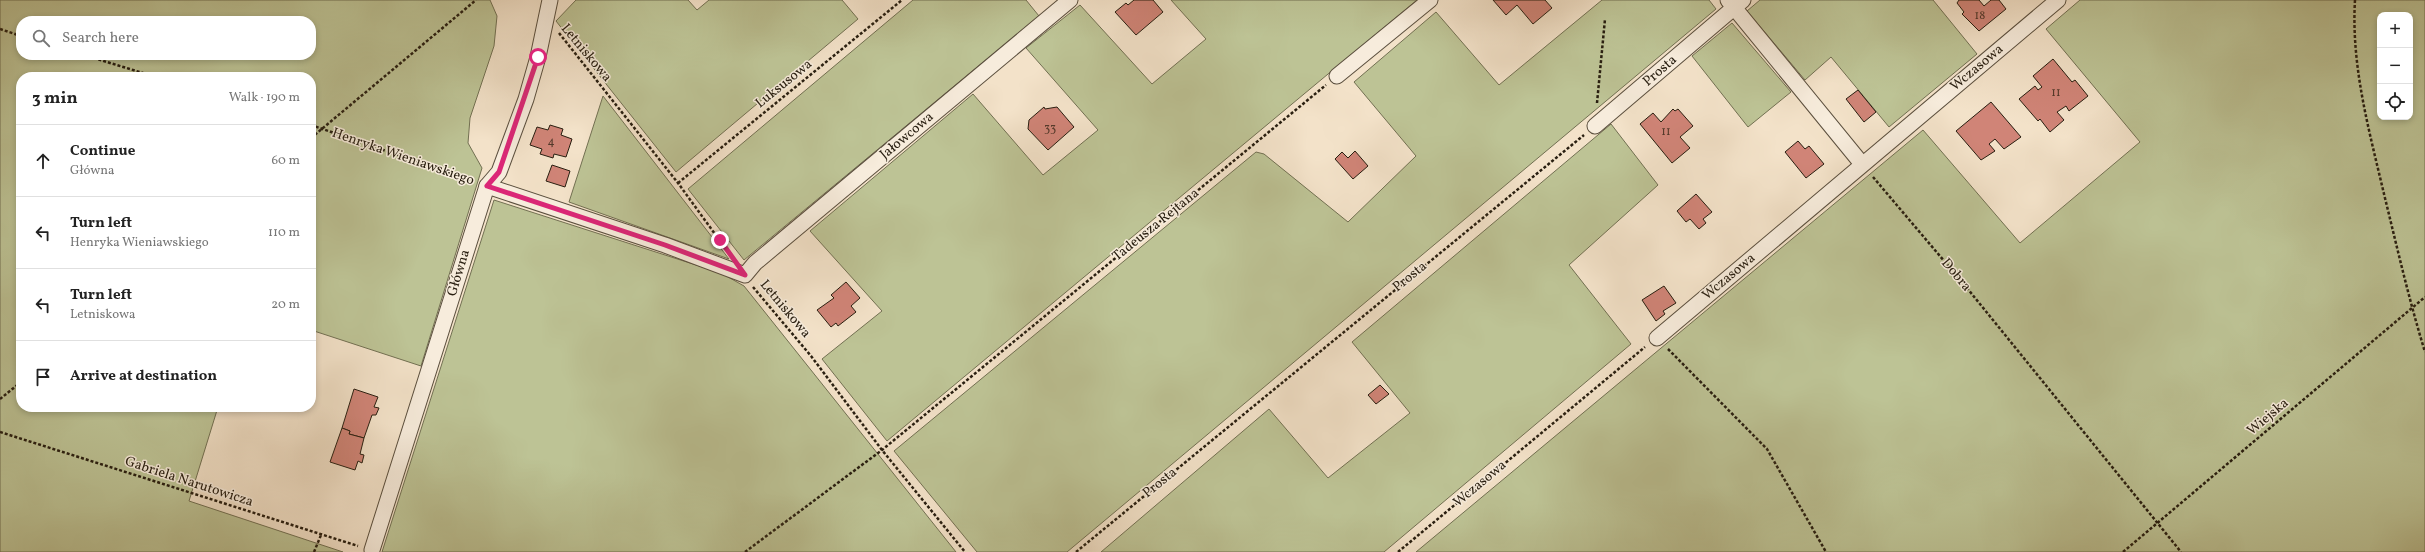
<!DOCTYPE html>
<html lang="en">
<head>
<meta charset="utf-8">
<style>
  :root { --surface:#fff; --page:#f2f2f2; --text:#222; --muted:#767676; --line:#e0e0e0 }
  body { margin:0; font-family:Vollkorn,serif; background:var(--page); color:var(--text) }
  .controls { position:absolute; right:12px; top:12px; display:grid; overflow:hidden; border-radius:8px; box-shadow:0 2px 6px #0003 }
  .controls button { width:36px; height:36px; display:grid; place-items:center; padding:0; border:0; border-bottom:1px solid var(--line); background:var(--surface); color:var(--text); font:20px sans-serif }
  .stop { position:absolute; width:12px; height:12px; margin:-9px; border:3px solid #db2777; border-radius:50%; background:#fff }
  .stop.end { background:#db2777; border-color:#fff; box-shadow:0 1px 4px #0008 }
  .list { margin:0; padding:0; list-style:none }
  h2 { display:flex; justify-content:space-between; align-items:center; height:52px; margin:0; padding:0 16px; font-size:17px }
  h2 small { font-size:13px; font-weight:400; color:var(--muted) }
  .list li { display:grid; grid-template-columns:26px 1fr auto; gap:12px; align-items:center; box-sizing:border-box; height:72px; padding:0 16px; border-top:1px solid var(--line) }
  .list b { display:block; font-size:15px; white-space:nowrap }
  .list p { margin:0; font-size:13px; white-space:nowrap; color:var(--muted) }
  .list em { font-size:13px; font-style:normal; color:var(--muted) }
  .icon { flex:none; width:22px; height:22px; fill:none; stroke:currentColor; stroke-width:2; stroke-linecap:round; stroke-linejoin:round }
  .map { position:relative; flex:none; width:2425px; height:552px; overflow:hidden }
  .search { position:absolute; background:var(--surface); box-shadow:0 2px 6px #0003; left:16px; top:16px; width:300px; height:44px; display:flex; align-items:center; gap:10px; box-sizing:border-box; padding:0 14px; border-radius:16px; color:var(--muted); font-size:15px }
  .panel { position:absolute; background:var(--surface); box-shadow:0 2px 6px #0003; left:16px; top:72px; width:300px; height:340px; border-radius:16px }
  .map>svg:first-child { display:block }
  .green { fill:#bdc395; stroke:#727052; fill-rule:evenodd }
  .building { fill:#d08477; stroke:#281e10 }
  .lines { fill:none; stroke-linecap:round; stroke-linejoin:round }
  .minor-casing { stroke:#5b4f3e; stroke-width:17 }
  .path { stroke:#281e10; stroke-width:2.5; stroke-dasharray:3 2; stroke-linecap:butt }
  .minor { stroke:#f7ecdc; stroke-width:15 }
  .route { stroke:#db2777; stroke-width:5 }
  .labels { text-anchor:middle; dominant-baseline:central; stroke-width:3; stroke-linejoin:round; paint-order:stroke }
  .number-label { font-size:12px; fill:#52382a }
  .street-label { font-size:14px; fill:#281e10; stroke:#f7ecdc }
</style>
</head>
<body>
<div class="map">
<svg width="2425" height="552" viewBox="0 0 2425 552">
  <rect width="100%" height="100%" fill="#f3e2c9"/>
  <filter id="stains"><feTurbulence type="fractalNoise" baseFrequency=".005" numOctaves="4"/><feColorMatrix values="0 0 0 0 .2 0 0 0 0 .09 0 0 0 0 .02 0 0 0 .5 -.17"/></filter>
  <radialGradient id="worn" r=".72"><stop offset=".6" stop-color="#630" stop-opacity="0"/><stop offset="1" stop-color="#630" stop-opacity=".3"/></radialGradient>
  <!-- green -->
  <g class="green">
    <path d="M0 0H490L497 16 494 46 470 118 468 143 482 168 421 366 311 330V77H21V407H218L189 501 343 552H0ZM21 21H311V55H21Z"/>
    <polygon points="576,0 688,0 697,10 709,0 842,0 858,19 676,172 556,21"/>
    <polygon points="913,0 1026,0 1039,16 744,260 688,189"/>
    <polygon points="1171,0 1417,0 887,441 822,359 882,311 810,231 973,94 1043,175 1098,130 1026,48 1080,5 1152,84 1206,39"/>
    <polygon points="1602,0 1709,0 1716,9 1067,552 977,552 894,451 1256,152 1264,154 1348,222 1416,156 1354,82 1436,12 1499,85"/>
    <polygon points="1760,0 1933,0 1977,54 1889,127 1831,57 1805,80 1747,11"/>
    <path d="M2080 0H2425V552H1416L1923 130 2020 243 2140 142 2046 29ZM2380 15H2410V117H2380Z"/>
    <polygon points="1732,23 1791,92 1748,127 1692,56"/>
    <polygon points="603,96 729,259 569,202"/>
    <polygon points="1611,124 1658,185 1569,265 1631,344 1384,552 1101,552 1269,409 1328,478 1410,413 1352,342"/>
    <polygon points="494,200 721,273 744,286 956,552 382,552"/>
  </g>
  <!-- building -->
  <g class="building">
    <polygon points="1134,0 1153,0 1163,12 1136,35 1115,12 1126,3 1128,5"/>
    <polygon points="1493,0 1545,0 1552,8 1533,24 1517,5 1506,15"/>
    <polygon points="1959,0 1979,0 1984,6 1991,0 1999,0 2006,9 1979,31 1962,14 1964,12 1957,3"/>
    <polygon points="2053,59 2072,82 2075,80 2088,96 2069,111 2066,106 2057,112 2064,120 2050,132 2040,119 2038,121 2019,99 2035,86 2038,90 2042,87 2033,76"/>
    <polygon points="1858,90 1876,112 1864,122 1846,99"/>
    <polygon points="1991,102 2021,137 2004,149 1995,139 1989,144 1995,151 1981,160 1956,131"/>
    <polygon points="1044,107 1045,109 1057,107 1074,127 1048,150 1028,129 1029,120"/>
    <polygon points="1673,109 1675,111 1678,109 1693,126 1680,137 1690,148 1672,163 1640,124 1653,113 1661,122"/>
    <polygon points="550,125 563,129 561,135 572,139 566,157 554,154 553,158 540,154 542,149 530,145 537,127 548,130"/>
    <polygon points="1798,141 1805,149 1809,146 1824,164 1806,178 1785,152"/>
    <polygon points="1355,151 1368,166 1353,179 1335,159 1342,152 1348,158"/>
    <polygon points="552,165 570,171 565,187 546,181"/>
    <polygon points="1696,194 1712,212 1703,219 1706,223 1699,229 1690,219 1686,222 1677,211"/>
    <polygon points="846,282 860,298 851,306 856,312 838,326 836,323 831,327 817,310 834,298 831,295"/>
    <polygon points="1664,286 1676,303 1663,311 1665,314 1656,321 1642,300"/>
    <polygon points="1380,385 1389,394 1376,404 1368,395"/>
    <polygon points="354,389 378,397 374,407 379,408 376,415 372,415 364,438 349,434 350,431 342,428"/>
    <polygon points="342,428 350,431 349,434 364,438 360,454 364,455 362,463 358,461 355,470 330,462"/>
  </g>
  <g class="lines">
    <defs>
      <g id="minor">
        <polyline points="1728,0 1862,164"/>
        <polyline points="1337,76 1430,0"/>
        <polyline points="1595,126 1743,0"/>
        <polyline points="487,186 665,245 745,275 755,263 1070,0"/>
        <polyline points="1657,338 2058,0"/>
        <polyline points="372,550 487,186 499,172 526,99 538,57 550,0"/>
      </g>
    </defs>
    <!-- minor casing -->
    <use href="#minor" class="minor-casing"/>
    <!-- path -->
    <g class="path">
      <path d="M2355 0C2351 66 2369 130 2384 194 2397 247 2409 300 2425 352"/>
      <polyline points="0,29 21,36"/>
      <polyline points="559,33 678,183 728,252"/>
      <polyline points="84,55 156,77"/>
      <polyline points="1597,103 1605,19"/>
      <polyline points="311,125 473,181"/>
      <polyline points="311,138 476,0"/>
      <polyline points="1873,177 1967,288 2181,552"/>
      <polyline points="678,183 902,0"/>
      <polyline points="753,287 811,356 882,450 965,552"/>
      <polyline points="1668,349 1767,449 1826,552"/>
      <polyline points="0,399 21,382"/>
      <polyline points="0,432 358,546"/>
      <polyline points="314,552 321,535"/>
      <polyline points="745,552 882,450 1326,85"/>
      <polyline points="1076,552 1584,135"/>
      <polyline points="1398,552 1645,347"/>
      <polyline points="2123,552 2425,297"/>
    </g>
    <!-- minor -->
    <use href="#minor" class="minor"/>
  </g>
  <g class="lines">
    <!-- route -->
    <polyline class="route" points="538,57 499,172 487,186 665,245 745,275 720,240"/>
  </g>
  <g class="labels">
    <!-- number labels -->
    <g class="number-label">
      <text x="1980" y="16">18</text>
      <text x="2056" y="93">11</text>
      <text x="1050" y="129">33</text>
      <text x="1666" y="132">11</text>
      <text x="551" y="142">4</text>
    </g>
    <!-- street labels -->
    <g class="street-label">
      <text transform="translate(586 53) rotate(50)">Letniskowa</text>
      <text transform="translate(1977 68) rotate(-40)">Wczasowa</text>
      <text transform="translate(1660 71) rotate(-41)">Prosta</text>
      <text transform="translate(784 84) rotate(-39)">Luksusowa</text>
      <text transform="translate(907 136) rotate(-40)">Jałowcowa</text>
      <text transform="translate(403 157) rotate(19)">Henryka Wieniawskiego</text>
      <text transform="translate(1156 225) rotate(-39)">Tadeusza Rejtana</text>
      <text transform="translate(459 273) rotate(-73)">Główna</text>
      <text transform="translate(1956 275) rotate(50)">Dobra</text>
      <text transform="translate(1410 277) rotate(-39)">Prosta</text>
      <text transform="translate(1729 277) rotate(-40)">Wczasowa</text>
      <text transform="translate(785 309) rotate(50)">Letniskowa</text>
      <text transform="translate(2268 417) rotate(-40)">Wiejska</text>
      <text transform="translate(189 482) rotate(18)">Gabriela Narutowicza</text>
      <text transform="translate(1160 483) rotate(-39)">Prosta</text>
      <text transform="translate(1480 484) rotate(-40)">Wczasowa</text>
    </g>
  </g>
  <rect width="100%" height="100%" filter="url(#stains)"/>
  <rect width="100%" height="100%" fill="url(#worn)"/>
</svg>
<div class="controls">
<button>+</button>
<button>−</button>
<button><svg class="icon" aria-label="locate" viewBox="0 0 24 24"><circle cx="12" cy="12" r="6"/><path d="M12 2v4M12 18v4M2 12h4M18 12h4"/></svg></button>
</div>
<div class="stop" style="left:538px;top:57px"></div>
<div class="stop end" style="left:720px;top:240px"></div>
<div class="search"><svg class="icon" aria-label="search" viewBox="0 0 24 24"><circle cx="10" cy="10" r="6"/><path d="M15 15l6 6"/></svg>Search here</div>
<section class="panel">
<h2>3 min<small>Walk · 190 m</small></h2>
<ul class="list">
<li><svg class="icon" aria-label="ahead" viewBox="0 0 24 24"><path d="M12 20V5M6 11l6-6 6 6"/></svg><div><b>Continue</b><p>Główna</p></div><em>60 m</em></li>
<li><svg class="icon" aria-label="left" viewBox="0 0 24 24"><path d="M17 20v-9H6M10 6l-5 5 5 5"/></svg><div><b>Turn left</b><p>Henryka Wieniawskiego</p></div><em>110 m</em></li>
<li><svg class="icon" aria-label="left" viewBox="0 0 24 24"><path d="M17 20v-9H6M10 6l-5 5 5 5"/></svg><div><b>Turn left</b><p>Letniskowa</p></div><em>20 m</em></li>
<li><svg class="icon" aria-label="arrive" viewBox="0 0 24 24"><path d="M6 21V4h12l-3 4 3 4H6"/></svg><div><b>Arrive at destination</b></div></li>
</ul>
</section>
</div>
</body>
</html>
